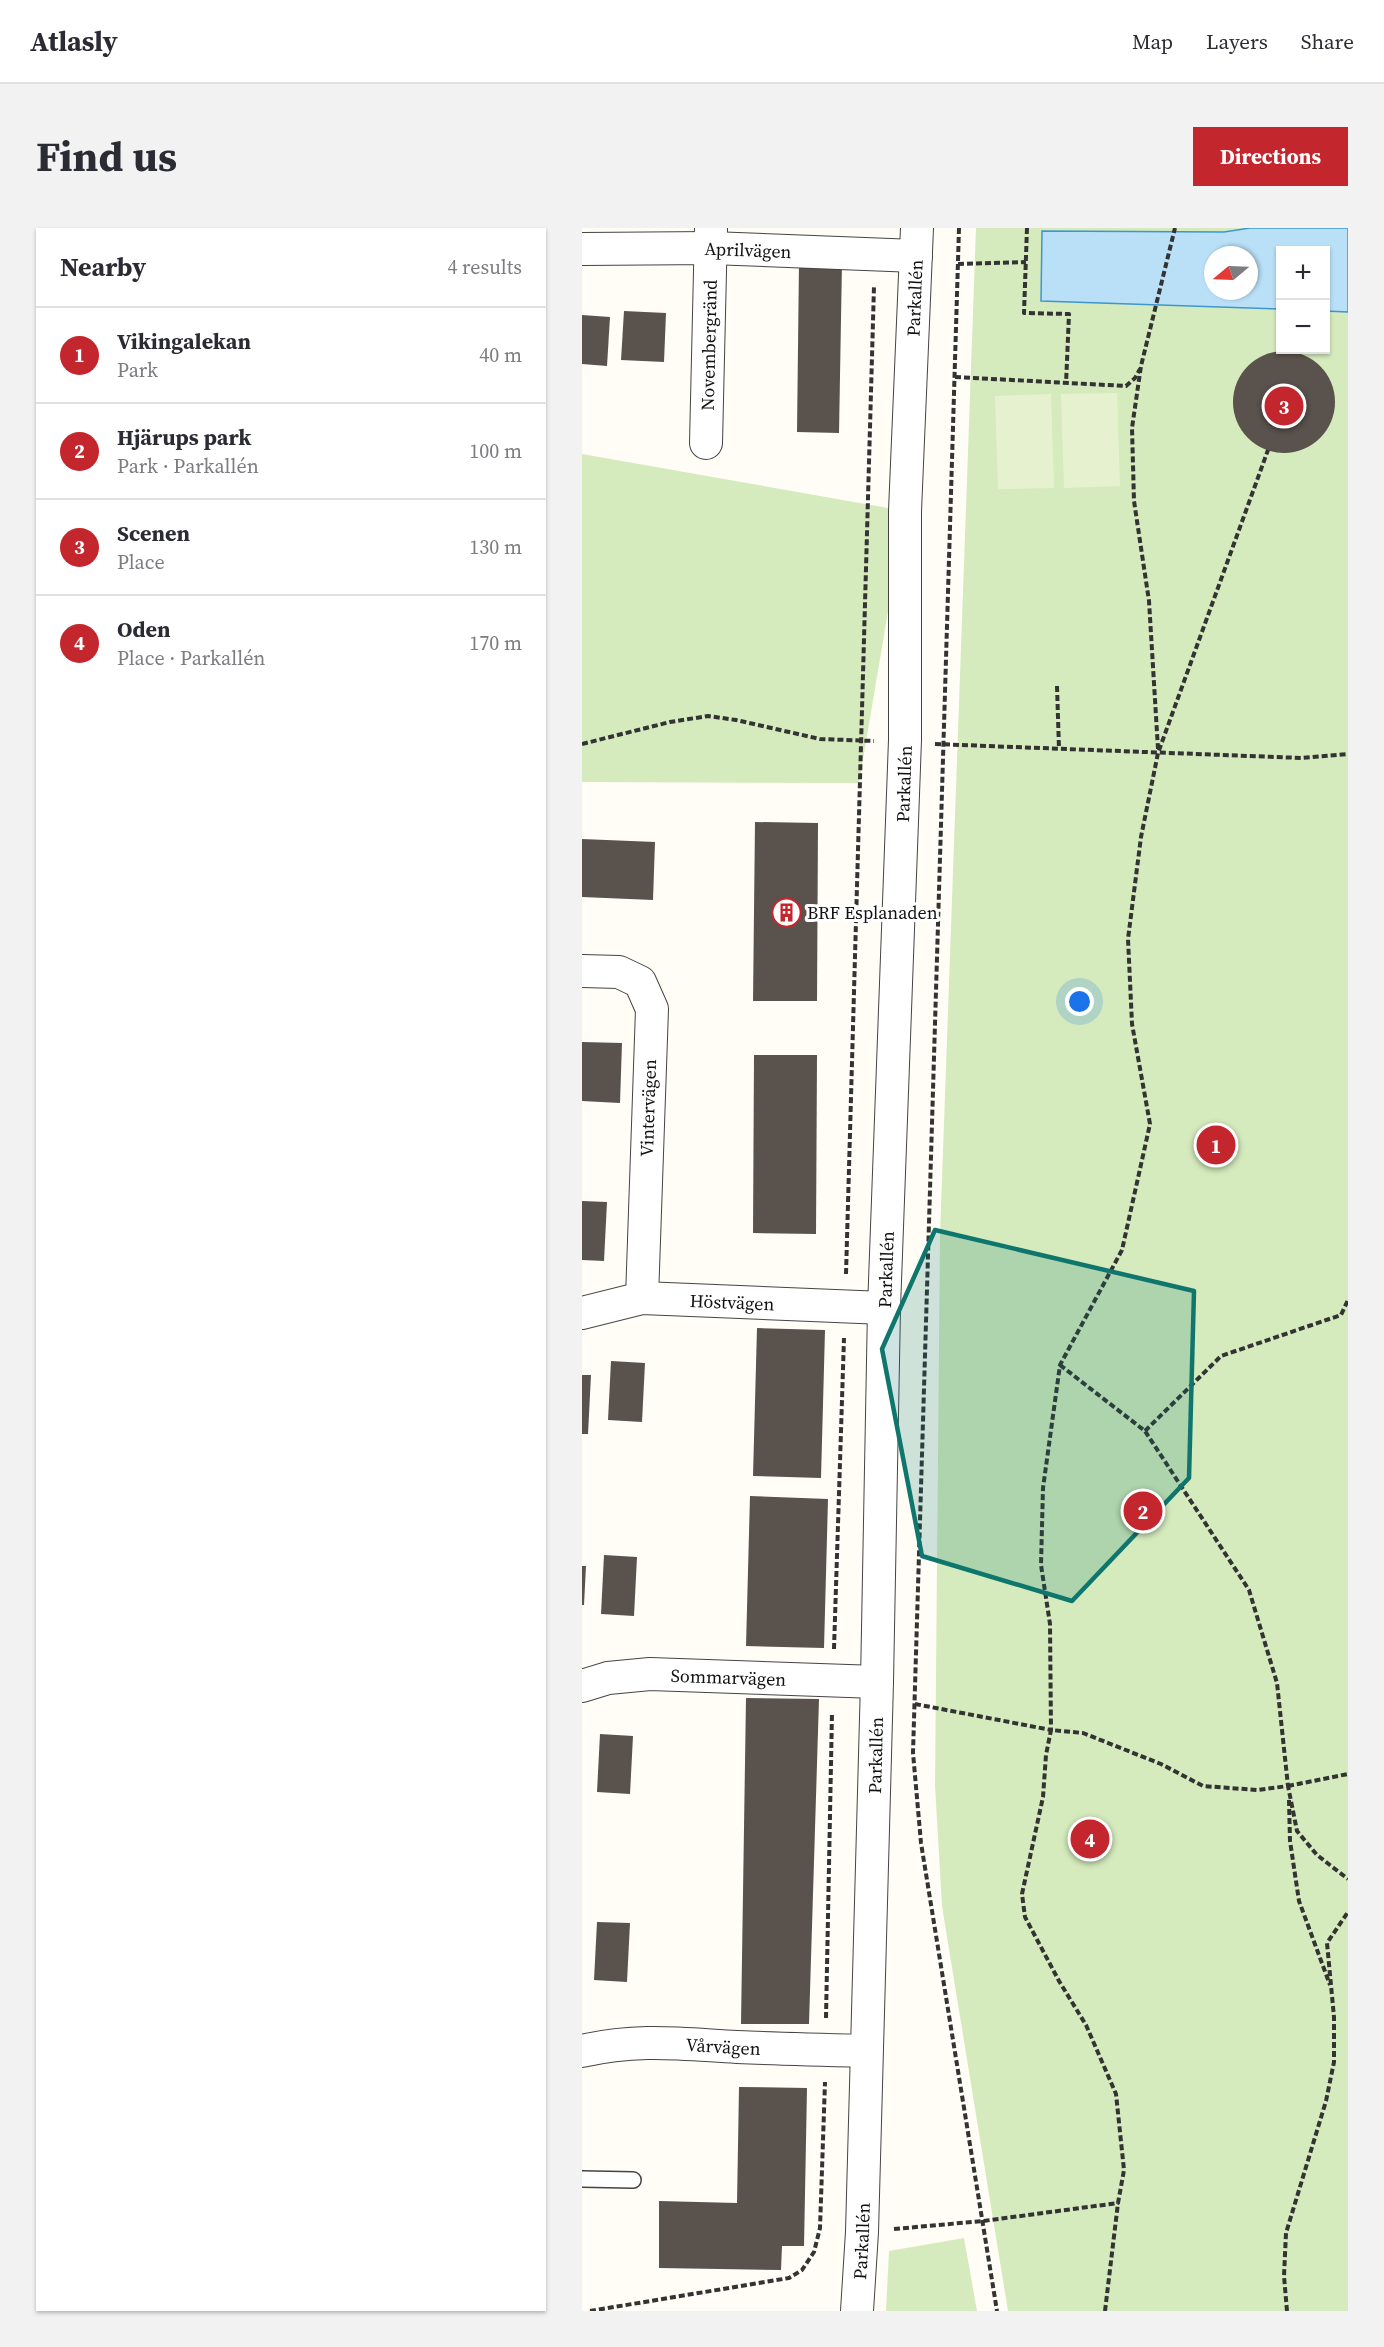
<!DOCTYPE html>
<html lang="en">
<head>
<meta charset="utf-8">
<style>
  :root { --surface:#fff; --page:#f2f2f3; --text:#2b2b33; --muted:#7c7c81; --line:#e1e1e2; --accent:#c4262e }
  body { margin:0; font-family:"Source Serif 4",serif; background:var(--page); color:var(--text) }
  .controls { position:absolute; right:18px; top:18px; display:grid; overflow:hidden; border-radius:0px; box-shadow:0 2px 4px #0004 }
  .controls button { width:54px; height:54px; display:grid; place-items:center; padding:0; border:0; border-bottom:2px solid var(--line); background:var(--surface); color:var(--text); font:30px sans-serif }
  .compass { position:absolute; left:622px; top:18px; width:54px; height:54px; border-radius:50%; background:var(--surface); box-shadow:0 2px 4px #0004; rotate:251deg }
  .you { position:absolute; left:498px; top:774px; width:21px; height:21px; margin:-15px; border:4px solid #fff; border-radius:50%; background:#1a73e8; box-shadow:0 0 0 9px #1a73e833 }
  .badge { display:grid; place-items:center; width:39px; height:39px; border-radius:50%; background:var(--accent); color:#fff; font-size:20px; font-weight:700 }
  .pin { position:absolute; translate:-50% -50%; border:3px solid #fff; box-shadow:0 2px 6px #0006 }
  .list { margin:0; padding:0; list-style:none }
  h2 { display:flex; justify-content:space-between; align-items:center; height:78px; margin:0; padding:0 24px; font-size:26px }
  h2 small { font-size:20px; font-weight:400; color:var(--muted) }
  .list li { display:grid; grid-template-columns:39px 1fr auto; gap:18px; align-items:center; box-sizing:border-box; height:96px; padding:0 24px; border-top:2px solid var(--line) }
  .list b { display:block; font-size:22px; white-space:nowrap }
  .list p { margin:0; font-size:20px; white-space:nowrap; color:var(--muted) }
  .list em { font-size:20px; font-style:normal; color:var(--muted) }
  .map { position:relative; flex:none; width:766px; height:2083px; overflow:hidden; border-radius:0px }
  header { display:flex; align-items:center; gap:36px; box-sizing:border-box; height:84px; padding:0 30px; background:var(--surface); border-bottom:2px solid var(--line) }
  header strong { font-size:28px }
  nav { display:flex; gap:33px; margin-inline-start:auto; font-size:21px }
  .intro { display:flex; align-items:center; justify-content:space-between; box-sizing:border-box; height:144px; padding:0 36px }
  h1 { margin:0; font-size:42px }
  .button { padding:15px 27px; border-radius:0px; background:var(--accent); color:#fff; font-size:21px; font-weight:700 }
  main { display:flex; gap:36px; padding:0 36px }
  aside { flex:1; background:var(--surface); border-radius:0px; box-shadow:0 2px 4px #0004 }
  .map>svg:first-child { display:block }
  .green { fill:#d5ebbd; fill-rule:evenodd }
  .pitch { fill:#e6f2cf }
  .water { fill:#b9e0f7; stroke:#3f96cf; stroke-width:1.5; fill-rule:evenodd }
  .building { fill:#5a524d }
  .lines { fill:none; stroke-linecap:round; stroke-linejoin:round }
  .lane-casing { stroke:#444; stroke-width:18 }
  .street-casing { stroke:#444; stroke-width:34 }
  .path { stroke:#333; stroke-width:4; stroke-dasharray:6 3; stroke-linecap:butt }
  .lane { stroke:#fff; stroke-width:15 }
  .street { stroke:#fff; stroke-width:32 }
  .marked { fill:#0f766e; fill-opacity:0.2; stroke:#0f766e; stroke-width:4.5; stroke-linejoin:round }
  .labels { text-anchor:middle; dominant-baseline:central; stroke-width:6; stroke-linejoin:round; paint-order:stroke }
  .street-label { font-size:18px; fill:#111; stroke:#fff }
  .poi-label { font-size:18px; fill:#111; stroke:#fff; text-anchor:start }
</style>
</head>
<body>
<header>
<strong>Atlasly</strong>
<nav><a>Map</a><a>Layers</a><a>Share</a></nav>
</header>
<div class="intro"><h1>Find us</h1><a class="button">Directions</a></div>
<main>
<aside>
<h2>Nearby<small>4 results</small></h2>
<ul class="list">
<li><span class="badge">1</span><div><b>Vikingalekan</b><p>Park</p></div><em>40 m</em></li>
<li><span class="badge">2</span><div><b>Hjärups park</b><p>Park · Parkallén</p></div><em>100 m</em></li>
<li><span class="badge">3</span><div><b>Scenen</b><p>Place</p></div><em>130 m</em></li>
<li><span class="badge">4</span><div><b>Oden</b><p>Place · Parkallén</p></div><em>170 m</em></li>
</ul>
</aside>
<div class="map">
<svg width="766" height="2083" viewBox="0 0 766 2083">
  <rect width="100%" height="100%" fill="#fffdf5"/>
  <!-- green -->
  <g class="green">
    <path d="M394 0H766V2083H426L360 1678 353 1558 358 1007ZM698 22H744V122H698ZM631 27H667V63H631Z"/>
    <polygon points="0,226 323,283 277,555 0,554"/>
    <polygon points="382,2010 395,2083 304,2083 307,2023"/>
  </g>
  <!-- pitch -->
  <g class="pitch">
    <polygon points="535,165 538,258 482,260 479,166"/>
    <polygon points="469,166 472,260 416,261 413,168"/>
  </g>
  <!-- water -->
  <path class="water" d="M668 0H766V84L744 83V22H698V81L459 73 460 3 642 4ZM631 27H667V63H631Z"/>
  <!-- building -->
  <g class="building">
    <polygon points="217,34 260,34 257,205 215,204"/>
    <polygon points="42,83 84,85 82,134 39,132"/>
    <polygon points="0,87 28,89 25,138 0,136"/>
    <circle cx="702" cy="174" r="51"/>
    <polygon points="173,594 236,595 235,773 171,773"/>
    <polygon points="0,611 73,614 71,672 0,669"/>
    <polygon points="0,814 40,815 38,875 0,873"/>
    <polygon points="172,827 235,827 234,1006 171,1005"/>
    <polygon points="0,973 25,974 22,1033 0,1032"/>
    <polygon points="175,1100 243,1102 239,1250 171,1248"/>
    <polygon points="29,1133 63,1135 60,1194 26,1192"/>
    <polygon points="0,1147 9,1147 6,1206 0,1206"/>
    <polygon points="168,1268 246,1271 242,1420 164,1418"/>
    <polygon points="22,1327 55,1329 52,1388 19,1386"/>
    <polygon points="0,1338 4,1338 2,1377 0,1377"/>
    <polygon points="164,1470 237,1471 227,1796 159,1796"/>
    <polygon points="18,1506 51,1508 48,1566 15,1564"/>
    <polygon points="15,1694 48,1695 45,1754 12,1752"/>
    <polygon points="157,1859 225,1860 222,2018 200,2018 199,2042 77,2040 77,1973 155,1975"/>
  </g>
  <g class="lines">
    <defs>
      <polyline id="lane" points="0,1951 51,1952"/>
      <g id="street">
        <path id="s1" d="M0 21 129 20 334 28"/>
        <path id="s2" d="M124 215 129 0"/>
        <polyline points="0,743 37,744 58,754 70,781 60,1070"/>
        <path id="s3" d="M0 1085 60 1070 302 1080"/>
        <path id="s4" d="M0 1458 26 1450 68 1446 295 1454"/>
        <path id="s5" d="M0 1823C56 1810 99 1816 155 1819 198 1821 241 1822 284 1823"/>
        <path id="s6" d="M275 2083 280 2004 295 1454 302 1080 323 512V283L335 0"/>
      </g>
    </defs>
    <!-- lane casing -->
    <use href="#lane" class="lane-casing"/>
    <!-- street casing -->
    <use href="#street" class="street-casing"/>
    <!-- path -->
    <g class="path">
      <polyline points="377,0 331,1525 339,1615 415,2083"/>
      <polyline points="445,0 442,85 487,86 484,156"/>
      <polyline points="376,36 444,34"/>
      <polyline points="373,149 544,158 553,150 558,141"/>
      <polyline points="475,458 477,521"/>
      <polyline points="0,516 88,494 126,488 154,492 238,511 292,513"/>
      <polyline points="353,516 720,530 766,526"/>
      <polyline points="576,521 567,373 552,273 550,200 559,138 593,0"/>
      <polyline points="264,1046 292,58"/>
      <polyline points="478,1137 563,1203 667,1362 695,1455 706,1558"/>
      <polyline points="563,1203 639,1128 759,1087 766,1072"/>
      <polyline points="252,1421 262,1110"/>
      <polyline points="333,1476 469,1502 468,1396 459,1337 461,1260 478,1137 540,1022 568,896 550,796 546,711 559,609 576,525 686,222"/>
      <polyline points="706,1558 766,1546"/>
      <polyline points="707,1572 708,1613 717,1673 748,1757"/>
      <polyline points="244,1790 250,1485"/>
      <polyline points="312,2001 401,1993 536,1975 542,1942 534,1866 504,1797 477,1753 443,1689 440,1666 461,1569 464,1527 469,1502 501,1505 579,1536 621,1558 675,1562 706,1558 715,1603 735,1627 766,1651"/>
      <polyline points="8,2083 207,2050 220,2042 232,2024 238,2000 243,1854"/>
      <polyline points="523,2083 536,1975"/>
      <polyline points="705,2083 702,2048 704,2005 744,1873 752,1834 752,1789 745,1715 766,1684"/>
    </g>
    <!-- lane -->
    <use href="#lane" class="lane"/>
    <!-- street -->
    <use href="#street" class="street"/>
  </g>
  <!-- marked area -->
  <path class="marked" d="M353 1002 612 1063 607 1250 490 1373 340 1328 300 1121Z"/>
  <!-- icons -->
  <defs>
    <symbol id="building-ring" viewBox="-11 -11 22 22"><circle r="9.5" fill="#fff" stroke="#c4262e" stroke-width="1.5"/><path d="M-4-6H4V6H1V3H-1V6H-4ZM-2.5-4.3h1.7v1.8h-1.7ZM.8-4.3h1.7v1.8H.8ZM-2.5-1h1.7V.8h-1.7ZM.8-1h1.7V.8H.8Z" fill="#c4262e"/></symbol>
  </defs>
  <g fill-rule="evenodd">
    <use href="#building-ring" x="188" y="668" width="33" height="33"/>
  </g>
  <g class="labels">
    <!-- street labels -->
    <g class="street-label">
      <text stroke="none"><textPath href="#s1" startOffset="166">Aprilvägen</textPath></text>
      <text stroke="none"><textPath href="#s6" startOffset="2014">Parkallén</textPath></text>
      <text stroke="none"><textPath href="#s2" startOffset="98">Novembergränd</textPath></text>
      <text stroke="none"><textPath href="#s6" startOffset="1528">Parkallén</textPath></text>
      <text transform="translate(66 880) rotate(-88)">Vintervägen</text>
      <text stroke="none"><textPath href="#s6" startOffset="1042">Parkallén</textPath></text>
      <text stroke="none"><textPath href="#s3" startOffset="152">Höstvägen</textPath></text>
      <text stroke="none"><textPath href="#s4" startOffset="148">Sommarvägen</textPath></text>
      <text stroke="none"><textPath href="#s6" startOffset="556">Parkallén</textPath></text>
      <text stroke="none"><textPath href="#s5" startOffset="142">Vårvägen</textPath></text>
      <text stroke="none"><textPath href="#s6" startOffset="70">Parkallén</textPath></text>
    </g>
    <!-- poi labels -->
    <g class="poi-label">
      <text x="225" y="684">BRF Esplanaden</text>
    </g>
  </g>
</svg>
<div class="controls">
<button>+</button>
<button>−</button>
</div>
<svg class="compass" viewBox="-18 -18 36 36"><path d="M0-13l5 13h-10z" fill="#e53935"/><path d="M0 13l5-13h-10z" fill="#7c7c81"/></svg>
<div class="you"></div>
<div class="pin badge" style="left:634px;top:917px">1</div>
<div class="pin badge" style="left:561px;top:1283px">2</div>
<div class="pin badge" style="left:702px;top:178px">3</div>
<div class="pin badge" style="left:508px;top:1611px">4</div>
</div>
</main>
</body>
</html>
